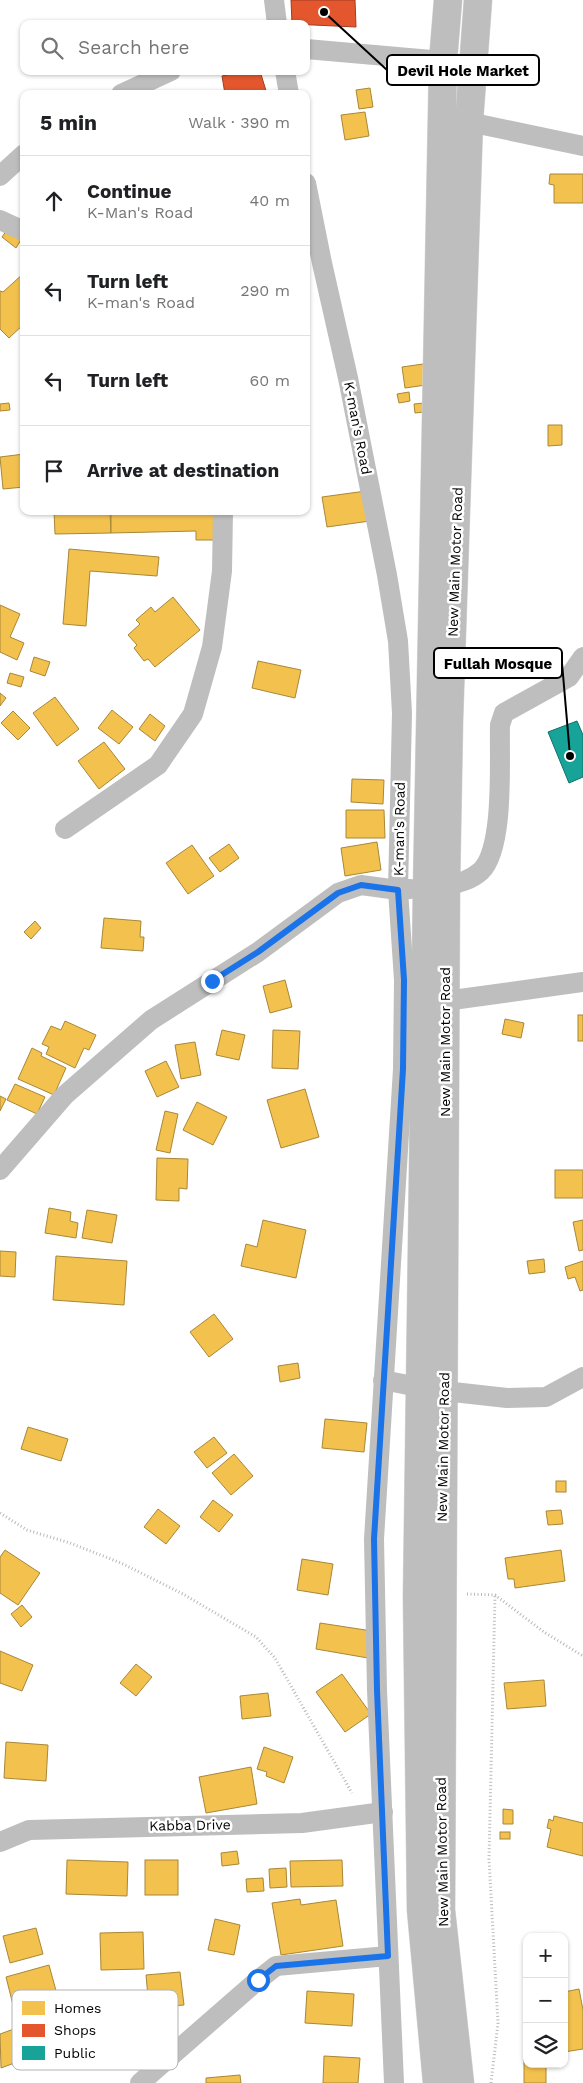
<!DOCTYPE html>
<html lang="en">
<head>
<meta charset="utf-8">
<style>
  :root { --surface:#fff; --page:#f2f2f2; --text:#202124; --muted:#757577; --line:#e0e0e0 }
  body { margin:0; font-family:"Work Sans",sans-serif; background:var(--page); color:var(--text) }
  .controls { position:absolute; right:15px; bottom:15px; display:grid; overflow:hidden; border-radius:10px; box-shadow:0 1px 4px #0004 }
  .controls button { width:45px; height:45px; display:grid; place-items:center; padding:0; border:0; border-bottom:1px solid var(--line); background:var(--surface); color:var(--text); font:25px sans-serif }
  .stop { position:absolute; width:15px; height:15px; margin:-11px; border:4px solid #1a73e8; border-radius:50%; background:#fff }
  .stop.end { background:#1a73e8; border-color:#fff; box-shadow:0 1px 5px #0008 }
  .list { margin:0; padding:0; list-style:none }
  h2 { display:flex; justify-content:space-between; align-items:center; height:65px; margin:0; padding:0 20px; font-size:21px }
  h2 small { font-size:16px; font-weight:400; color:var(--muted) }
  .list li { display:grid; grid-template-columns:32px 1fr auto; gap:15px; align-items:center; box-sizing:border-box; height:90px; padding:0 20px; border-top:1px solid var(--line) }
  .list b { display:block; font-size:19px; white-space:nowrap }
  .list p { margin:0; font-size:16px; white-space:nowrap; color:var(--muted) }
  .list em { font-size:16px; font-style:normal; color:var(--muted) }
  .icon { flex:none; width:28px; height:28px; fill:none; stroke:currentColor; stroke-width:2; stroke-linecap:round; stroke-linejoin:round }
  .map { position:relative; flex:none; width:583px; height:2083px; overflow:hidden }
  .search { position:absolute; background:var(--surface); box-shadow:0 1px 4px #0004; left:20px; top:20px; width:290px; height:55px; display:flex; align-items:center; gap:12px; box-sizing:border-box; padding:0 18px; border-radius:10px; color:var(--muted); font-size:19px }
  .panel { position:absolute; background:var(--surface); box-shadow:0 1px 4px #0004; left:20px; top:90px; width:290px; height:425px; border-radius:10px }
  .map>svg:first-child { display:block }
  .homes { fill:#f2c14e; stroke:#a98737 }
  .shops { fill:#e4572e; stroke:#a03d20 }
  .public { fill:#17a398; stroke:#10726a }
  .lines { fill:none; stroke-linecap:round; stroke-linejoin:round }
  .highway-casing { stroke:#dbdbdb; stroke-width:29 }
  .path { stroke:#b9b9b9; stroke-width:3; stroke-dasharray:1 2.5; stroke-linecap:butt }
  .street { stroke:#bebebe; stroke-width:20 }
  .highway { stroke:#bebebe; stroke-width:28 }
  .route { stroke:#1a73e8; stroke-width:6 }
  .labels { text-anchor:middle; dominant-baseline:central; stroke-width:5; stroke-linejoin:round; paint-order:stroke }
  .street-label { font-size:14px; fill:#000; stroke:#fff }
  .key { fill:#fff; stroke:#b2b2b2; stroke-width:1 }
  .key-label { font-size:14px; fill:#000 }
  .leader { fill:none; stroke:#000; stroke-width:2 }
  .callout-dot { fill:#000; stroke:#fff; stroke-width:2 }
  .callout { fill:#fff; stroke:#000; stroke-width:2 }
  .callout-label { font-size:15px; text-anchor:middle; font-weight:bold; fill:#000 }
</style>
</head>
<body>
<div class="map">
<svg width="583" height="2083" viewBox="0 0 583 2083">
  <rect width="100%" height="100%" fill="#fff"/>
  <!-- homes -->
  <g class="homes">
    <polygon points="370,88 373,107 359,109 356,90"/>
    <polygon points="365,112 369,136 345,140 341,115"/>
    <polygon points="550,174 583,174 583,203 554,203 554,185 549,184"/>
    <polygon points="7,230 21,240 16,248 2,237"/>
    <polygon points="24,273 24,324 9,338 0,329 0,291 3,292"/>
    <polygon points="423,364 426,385 405,388 402,367"/>
    <polygon points="409,392 410,401 399,403 397,394"/>
    <polygon points="9,403 10,410 0,411 0,404"/>
    <polygon points="424,403 425,412 415,413 414,404"/>
    <polygon points="548,425 562,425 562,445 548,446"/>
    <polygon points="24,454 24,487 3,489 0,457"/>
    <polygon points="366,491 370,521 327,527 322,497"/>
    <polygon points="54,511 110,513 111,533 55,534"/>
    <polygon points="111,511 217,511 218,540 196,540 196,531 111,533"/>
    <polygon points="69,549 159,557 157,576 90,571 86,626 63,624"/>
    <polygon points="173,597 200,630 155,667 148,659 144,661 134,648 137,645 128,635 140,624 136,620 151,607 155,612"/>
    <polygon points="0,605 20,614 10,637 24,643 17,660 0,652"/>
    <polygon points="34,657 50,662 45,676 30,671"/>
    <polygon points="258,661 301,670 295,698 252,688"/>
    <polygon points="10,673 24,677 21,687 7,683"/>
    <polygon points="0,693 6,698 0,706"/>
    <polygon points="55,697 79,729 57,746 33,713"/>
    <polygon points="112,710 133,727 119,744 98,728"/>
    <polygon points="13,711 30,728 18,740 1,723"/>
    <polygon points="150,714 165,726 155,741 139,729"/>
    <polygon points="104,742 125,769 99,789 78,761"/>
    <polygon points="352,779 384,780 383,804 351,802"/>
    <polygon points="346,810 384,810 385,838 346,838"/>
    <polygon points="377,842 381,870 345,876 341,848"/>
    <polygon points="229,844 239,858 220,872 209,858"/>
    <polygon points="192,845 214,876 188,894 166,863"/>
    <polygon points="104,918 141,921 140,937 144,937 143,951 101,948"/>
    <polygon points="35,921 41,928 31,939 24,932"/>
    <polygon points="285,980 292,1007 270,1013 263,986"/>
    <rect x="578" y="1015" width="5" height="26"/>
    <polygon points="505,1019 524,1023 521,1038 502,1034"/>
    <polygon points="65,1021 96,1035 89,1050 84,1048 75,1068 46,1054 49,1047 42,1044 51,1026 61,1030"/>
    <polygon points="222,1030 245,1035 239,1060 216,1055"/>
    <polygon points="273,1030 300,1031 298,1069 272,1068"/>
    <polygon points="195,1042 201,1075 181,1079 175,1045"/>
    <polygon points="32,1048 42,1053 41,1056 66,1068 54,1095 18,1079"/>
    <polygon points="166,1061 179,1087 157,1097 145,1071"/>
    <polygon points="15,1084 45,1097 37,1114 7,1100"/>
    <polygon points="305,1089 319,1137 281,1148 267,1100"/>
    <polygon points="0,1096 6,1099 0,1111"/>
    <polygon points="197,1102 227,1117 213,1145 183,1130"/>
    <polygon points="165,1111 178,1114 170,1153 156,1150"/>
    <polygon points="157,1158 188,1159 187,1189 179,1188 179,1201 156,1200"/>
    <rect x="555" y="1170" width="28" height="28"/>
    <polygon points="49,1208 71,1212 70,1221 78,1223 76,1238 45,1233"/>
    <polygon points="87,1210 117,1215 112,1243 82,1238"/>
    <polygon points="263,1220 306,1230 296,1278 241,1266 246,1244 257,1247"/>
    <polygon points="583,1220 583,1250 579,1251 573,1222"/>
    <polygon points="0,1251 16,1252 15,1277 0,1276"/>
    <polygon points="56,1256 127,1261 124,1305 53,1300"/>
    <polygon points="544,1259 545,1272 529,1274 527,1261"/>
    <polygon points="583,1261 583,1290 580,1291 575,1277 568,1279 565,1267"/>
    <polygon points="214,1314 233,1339 209,1357 190,1332"/>
    <polygon points="298,1363 300,1378 280,1382 278,1366"/>
    <polygon points="325,1419 367,1423 364,1452 322,1448"/>
    <polygon points="28,1427 68,1439 61,1461 21,1449"/>
    <polygon points="214,1437 227,1453 207,1468 194,1452"/>
    <polygon points="234,1454 253,1476 231,1495 212,1473"/>
    <rect x="556" y="1481" width="10" height="11"/>
    <polygon points="213,1500 233,1515 219,1532 200,1517"/>
    <polygon points="158,1509 180,1526 166,1544 144,1527"/>
    <polygon points="561,1510 563,1524 548,1525 546,1511"/>
    <polygon points="5,1550 40,1573 18,1605 0,1593 0,1557"/>
    <polygon points="561,1550 565,1581 515,1588 514,1579 508,1579 505,1558"/>
    <polygon points="302,1559 333,1564 328,1595 297,1590"/>
    <polygon points="22,1605 32,1617 21,1627 11,1614"/>
    <polygon points="320,1623 372,1631 368,1658 316,1649"/>
    <polygon points="0,1651 33,1665 22,1691 0,1683"/>
    <polygon points="136,1664 152,1677 136,1696 120,1683"/>
    <polygon points="342,1674 371,1714 345,1732 316,1692"/>
    <polygon points="544,1680 546,1706 507,1709 504,1683"/>
    <polygon points="268,1693 271,1716 242,1719 240,1696"/>
    <polygon points="6,1742 48,1745 46,1781 4,1778"/>
    <polygon points="264,1747 293,1757 284,1783 266,1776 267,1772 257,1769"/>
    <polygon points="251,1767 257,1804 206,1813 199,1777"/>
    <polygon points="503,1809 513,1810 513,1824 503,1824"/>
    <polygon points="554,1816 583,1823 583,1856 547,1847 551,1829 547,1828 549,1819 553,1821"/>
    <rect x="500" y="1832" width="10" height="7"/>
    <polygon points="237,1851 239,1864 222,1866 221,1853"/>
    <polygon points="67,1860 128,1862 127,1896 66,1894"/>
    <rect x="145" y="1860" width="33" height="35"/>
    <polygon points="342,1860 343,1886 291,1887 290,1861"/>
    <polygon points="286,1868 287,1887 270,1888 269,1869"/>
    <polygon points="263,1878 264,1891 247,1892 246,1879"/>
    <polygon points="300,1899 301,1905 336,1900 343,1946 281,1955 272,1903"/>
    <polygon points="215,1919 240,1925 234,1955 208,1950"/>
    <polygon points="36,1928 43,1954 10,1963 3,1936"/>
    <polygon points="143,1932 144,1969 101,1970 100,1933"/>
    <polygon points="49,1965 58,1998 14,2009 6,1977"/>
    <polygon points="180,1972 184,2005 149,2008 146,1975"/>
    <polygon points="579,1989 583,2010 583,2049 564,2052 564,1992"/>
    <polygon points="307,1991 354,1994 352,2026 305,2023"/>
    <polygon points="25,2025 36,2055 1,2068 0,2034"/>
    <polygon points="324,2056 360,2058 358,2083 323,2083"/>
    <polygon points="524,2056 527,2056 527,2064 546,2064 546,2083 524,2083"/>
    <polygon points="240,2075 241,2083 206,2083 206,2078"/>
  </g>
  <!-- shops -->
  <g class="shops">
    <polygon points="291,0 355,0 356,27 292,24"/>
    <polygon points="244,71 260,71 267,94 225,94 222,76"/>
  </g>
  <!-- public -->
  <polygon class="public" points="577,721 583,735 583,777 569,783 548,732"/>
  <g class="lines">
    <defs>
      <g id="highway">
        <polyline points="437,2083 421,1910 417,1597 427,887 443,61 448,0"/>
        <polyline points="460,2083 441,1910 446,886 449,721 469,122 478,0"/>
      </g>
    </defs>
    <!-- highway casing -->
    <use href="#highway" class="highway-casing"/>
    <!-- path -->
    <g class="path">
      <polyline points="0,1513 27,1530 70,1543 121,1563 183,1594 256,1637 275,1658 352,1793"/>
      <polyline points="467,1594 495,1595 544,1632 583,1656"/>
      <polyline points="491,2083 498,2023 489,1859 495,1595"/>
    </g>
    <!-- street -->
    <g class="street">
      <polyline points="274,0 277,24"/>
      <polyline points="306,49 443,61"/>
      <polyline points="285,71 289,94"/>
      <polyline points="121,94 171,71"/>
      <polyline points="469,122 583,146"/>
      <polyline points="0,176 24,154"/>
      <polyline points="306,183 322,263 348,378 387,575 398,641 402,713 398,890 404,980 403,1069 374,1539 377,1690 394,2083"/>
      <polyline points="0,220 24,231"/>
      <polyline points="65,829 158,765 193,714 212,647 222,571 223,511"/>
      <path d="M446 886C459 883 471 880 481 871 505 847 499 759 500 725L504 713 569 677 583 657"/>
      <polyline points="445,1001 583,982"/>
      <polyline points="0,1170 65,1095 151,1020 258,952 338,893 361,885 398,890 410,889"/>
      <polyline points="383,1380 418,1387"/>
      <polyline points="444,1391 507,1398 546,1397 583,1377"/>
      <polyline points="0,1842 29,1830 302,1823 383,1812"/>
      <polyline points="140,2083 258,1980 276,1966 388,1956"/>
    </g>
    <!-- highway -->
    <use href="#highway" class="highway"/>
  </g>
  <g class="lines">
    <!-- route -->
    <polyline class="route" points="212,981 258,952 338,893 361,885 398,890 404,980 403,1069 374,1539 377,1690 388,1956 276,1966 258,1980"/>
  </g>
  <g class="labels">
    <!-- street labels -->
    <g class="street-label">
      <text transform="translate(358 428) rotate(79)">K-man's Road</text>
      <text transform="translate(455 562) rotate(-88)">New Main Motor Road</text>
      <text transform="translate(399 829) rotate(-89)">K-man's Road</text>
      <text transform="translate(445 1042) rotate(-90)">New Main Motor Road</text>
      <text transform="translate(443 1447) rotate(-89)">New Main Motor Road</text>
      <text transform="translate(190 1825) rotate(-1)">Kabba Drive</text>
      <text transform="translate(442 1852) rotate(-91)">New Main Motor Road</text>
    </g>
  </g>
  <!-- legend -->
  <rect x="12" y="1990" width="166" height="80" rx="8" class="key"/>
  <rect x="22" y="2001" width="23" height="14" fill="#f2c14e"/>
  <rect x="22" y="2024" width="23" height="13" fill="#e4572e"/>
  <rect x="22" y="2046" width="23" height="14" fill="#17a398"/>
  <g class="key-label">
    <text x="54" y="2013">Homes</text>
    <text x="54" y="2035">Shops</text>
    <text x="54" y="2058">Public</text>
  </g>
  <!-- callouts -->
  <path class="leader" d="M324 12L387 70M570 756L562 663"/>
  <g class="callout-dot">
    <circle cx="324" cy="12" r="5"/>
    <circle cx="570" cy="756" r="5"/>
  </g>
  <g class="callout">
    <rect x="387" y="55" width="152" height="30" rx="5"/>
    <rect x="434" y="648" width="128" height="30" rx="5"/>
  </g>
  <g class="callout-label">
    <text x="463" y="76">Devil Hole Market</text>
    <text x="498" y="669">Fullah Mosque</text>
  </g>
</svg>
<div class="controls">
<button>+</button>
<button>−</button>
<button><svg class="icon" aria-label="layers" viewBox="0 0 24 24"><path d="M12 4l9 5-9 5-9-5zM3 14l9 5 9-5"/></svg></button>
</div>
<div class="stop" style="left:258px;top:1980px"></div>
<div class="stop end" style="left:212px;top:981px"></div>
<div class="search"><svg class="icon" aria-label="search" viewBox="0 0 24 24"><circle cx="10" cy="10" r="6"/><path d="M15 15l6 6"/></svg>Search here</div>
<section class="panel">
<h2>5 min<small>Walk · 390 m</small></h2>
<ul class="list">
<li><svg class="icon" aria-label="ahead" viewBox="0 0 24 24"><path d="M12 20V5M6 11l6-6 6 6"/></svg><div><b>Continue</b><p>K-Man's Road</p></div><em>40 m</em></li>
<li><svg class="icon" aria-label="left" viewBox="0 0 24 24"><path d="M17 20v-9H6M10 6l-5 5 5 5"/></svg><div><b>Turn left</b><p>K-man's Road</p></div><em>290 m</em></li>
<li><svg class="icon" aria-label="left" viewBox="0 0 24 24"><path d="M17 20v-9H6M10 6l-5 5 5 5"/></svg><div><b>Turn left</b></div><em>60 m</em></li>
<li><svg class="icon" aria-label="arrive" viewBox="0 0 24 24"><path d="M6 21V4h12l-3 4 3 4H6"/></svg><div><b>Arrive at destination</b></div></li>
</ul>
</section>
</div>
</body>
</html>
